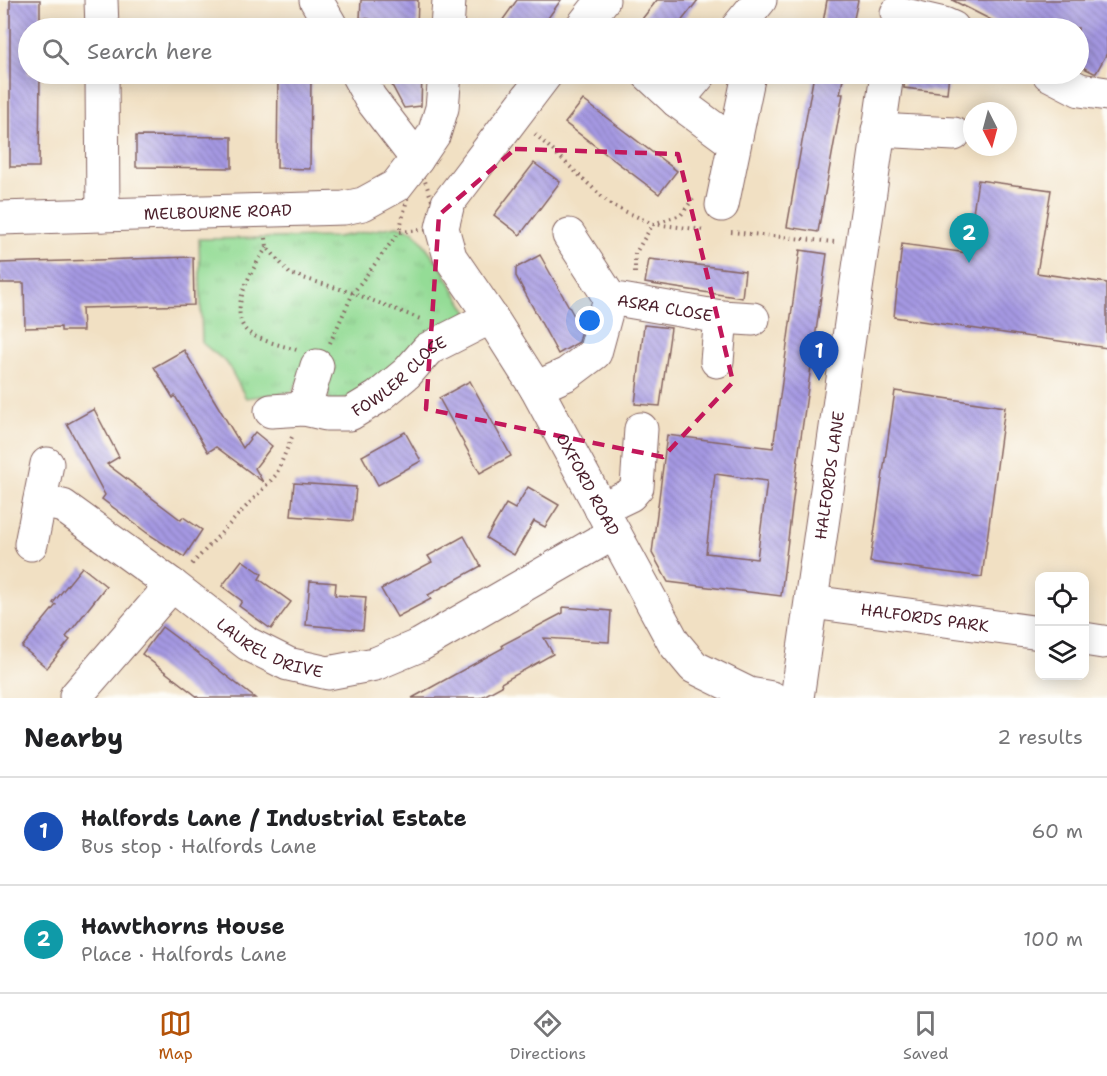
<!DOCTYPE html>
<html lang="en">
<head>
<meta charset="utf-8">
<style>
  :root { --surface:#fff; --page:#f6f6f6; --text:#202124; --muted:#757577; --line:#e0e0e0; --accent:#b45309 }
  body { margin:0; font-family:"Shantell Sans",sans-serif; background:var(--page); color:var(--text) }
  .controls { position:absolute; right:18px; bottom:18px; display:grid; overflow:hidden; border-radius:12px; box-shadow:0 3px 15px #0003 }
  .controls button { width:54px; height:54px; display:grid; place-items:center; padding:0; border:0; border-bottom:2px solid var(--line); background:var(--surface); color:var(--text); font:30px sans-serif }
  .compass { position:absolute; left:963px; top:102px; width:54px; height:54px; border-radius:50%; background:var(--surface); box-shadow:0 3px 15px #0003; rotate:174deg }
  .you { position:absolute; left:590px; top:321px; width:21px; height:21px; margin:-15px; border:4px solid #fff; border-radius:50%; background:#1a73e8; box-shadow:0 0 0 9px #1a73e833 }
  .badge { display:grid; place-items:center; width:39px; height:39px; border-radius:50%; background:var(--accent); color:#fff; font-size:20px; font-weight:700 }
  .pin { position:absolute; translate:-50% -50px; filter:drop-shadow(0 2px 3px #0008) }
  .pin::after { content:''; position:absolute; top:32px; width:21px; height:18px; background:inherit; clip-path:polygon(0 0,100% 0,50% 100%) }
  .list { margin:0; padding:0; list-style:none }
  h2 { display:flex; justify-content:space-between; align-items:center; height:78px; margin:0; padding:0 24px; font-size:26px }
  h2 small { font-size:20px; font-weight:400; color:var(--muted) }
  .list li { display:grid; grid-template-columns:39px 1fr auto; gap:18px; align-items:center; box-sizing:border-box; height:108px; padding:0 24px; border-top:2px solid var(--line) }
  .list b { display:block; font-size:22px; white-space:nowrap }
  .list p { margin:0; font-size:20px; white-space:nowrap; color:var(--muted) }
  .list em { font-size:20px; font-style:normal; color:var(--muted) }
  .icon { flex:none; width:33px; height:33px; fill:none; stroke:currentColor; stroke-width:2; stroke-linecap:round; stroke-linejoin:round }
  .map { position:relative; flex:none; width:1107px; height:698px; overflow:hidden }
  .search { position:absolute; background:var(--surface); box-shadow:0 3px 15px #0003; left:18px; right:18px; top:18px; height:66px; display:flex; align-items:center; gap:15px; box-sizing:border-box; padding:0 21px; border-radius:33px; color:var(--muted); font-size:22px }
  .sheet { height:294px; background:var(--surface) }
  nav { display:flex; justify-content:space-around; align-items:center; box-sizing:border-box; height:84px; border-top:2px solid var(--line); background:var(--surface); font-size:16px; color:var(--muted) }
  nav a { display:grid; justify-items:center; gap:3px }
  nav .on { color:var(--accent) }
  .map>svg:first-child { display:block }
  .grass { fill:url(#grass-tufts); stroke:#6f7e60; stroke-width:1.5 }
  .building { fill:url(#building-back-hatch); fill-rule:evenodd }
  .lines { fill:none; stroke-linecap:round; stroke-linejoin:round }
  .minor-casing { stroke:#846360; stroke-width:35 }
  .path { stroke:#846360; stroke-width:4; stroke-dasharray:1.5 4.5; stroke-linecap:butt }
  .minor { stroke:#fff; stroke-width:33 }
  .marked { fill:none; stroke:#c2185b; stroke-width:4.5; stroke-dasharray:12 8; stroke-linejoin:round }
  .labels { text-anchor:middle; dominant-baseline:central; stroke-width:5; stroke-linejoin:round; paint-order:stroke }
  .street-label { font-size:16px; fill:#4a1f2b; stroke:#fdfcf7 }
</style>
</head>
<body>
<div class="map">
<svg width="1107" height="698" viewBox="0 0 1107 698">
  <defs>
    <pattern id="grass-tufts" width="24" height="20" patternUnits="userSpaceOnUse" patternTransform="scale(1.5)"><rect width="24" height="20" fill="#94dc96"/><path d="M3 7l-1-3M5 7V3M7 7l1-3M15 17l-1-3M17 17v-4M19 17l1-3" fill="none" stroke="#81bc81"/></pattern>
    <pattern id="building-back-hatch" width="6" height="6" patternUnits="userSpaceOnUse" patternTransform="scale(1.5)"><rect width="6" height="6" fill="#a599e3"/><path d="M-1 5l2 2M0 0l6 6M5-1l2 2" fill="none" stroke="#887cb8"/></pattern>
  </defs>
  <rect width="100%" height="100%" fill="#fdfcf7"/>
  <filter id="ink" filterUnits="userSpaceOnUse"><feTurbulence type="fractalNoise" baseFrequency=".0167" numOctaves="2"/><feDisplacementMap in="SourceGraphic" scale="12" xChannelSelector="R" yChannelSelector="G"/><feConvolveMatrix kernelMatrix="1 2 1 2 8 2 1 2 1" color-interpolation-filters="sRGB"/></filter>
  <filter id="wash" filterUnits="userSpaceOnUse"><feTurbulence type="fractalNoise" baseFrequency=".008" numOctaves="4" result="noise"/><feDisplacementMap in="SourceGraphic" scale="24" xChannelSelector="R" yChannelSelector="G"/><feGaussianBlur stdDeviation="1.35" result="paint"/><feColorMatrix in="noise" values="0 0 0 0 0 0 0 0 0 0 0 0 0 0 0 0 0 1.4 0 .05"/><feComposite in="paint" operator="in"/></filter>
  <g filter="url(#wash)">
    <rect width="100%" height="100%" fill="#f1e0c3"/>
    <!-- grass -->
    <polygon class="grass" points="397,226 414,231 439,264 468,313 381,386 332,403 328,396 327,369 307,364 292,392 246,398 227,363 202,343 199,239 337,237"/>
    <g id="blocks">
      <!-- building -->
      <g class="building">
        <polygon points="10,0 40,0 40,28 28,28 28,74 40,74 39,167 10,167"/>
        <polygon points="361,0 418,0 417,28 369,28 369,19 360,18"/>
        <polygon points="517,0 561,0 541,28 497,28"/>
        <polygon points="657,0 698,0 676,28 635,28"/>
        <polygon points="827,0 858,0 852,28 822,28"/>
        <polygon points="952,0 1107,0 1107,53 1096,73 1094,73 1078,65 1078,28 1007,28"/>
        <polygon points="386,74 422,74 421,106 404,108"/>
        <polygon points="814,74 844,74 840,94 843,94 818,232 787,227"/>
        <polygon points="905,74 949,74 947,93 904,88"/>
        <polygon points="278,76 311,77 310,169 277,168"/>
        <polygon points="583,100 677,171 659,194 565,123"/>
        <polygon points="136,136 232,137 232,168 136,167"/>
        <polygon points="534,163 560,182 520,235 494,215"/>
        <polygon points="978,180 1051,190 1037,273 1107,283 1107,348 894,317 902,244 967,253"/>
        <path d="M800 250 827 254 799 451 781 596 668 582 652 553 667 435 773 448ZM715 474 767 481 757 559 706 553Z"/>
        <polygon points="540,255 582,330 579,342 558,354 516,276 516,268"/>
        <polygon points="193,257 194,305 82,308 83,331 61,331 61,327 25,328 24,283 0,283 0,263"/>
        <polygon points="649,259 745,271 742,298 645,283"/>
        <polygon points="644,325 671,328 660,406 635,404"/>
        <polygon points="184,350 243,448 255,432 272,446 255,468 263,482 216,447 208,452 175,396 173,398 154,367"/>
        <polygon points="470,381 511,456 480,473 439,398"/>
        <polygon points="895,391 1005,407 982,577 870,562"/>
        <polygon points="94,409 119,457 107,464 181,520 183,517 202,530 184,557 147,533 102,499 105,495 67,424"/>
        <polygon points="405,432 421,461 378,485 362,456"/>
        <polygon points="294,483 356,487 353,521 291,516"/>
        <polygon points="528,487 559,505 545,527 534,521 514,555 486,538 506,504 515,509"/>
        <polygon points="464,536 481,566 428,595 431,599 397,617 381,589 432,562 428,556"/>
        <polygon points="242,560 262,574 259,579 291,602 271,629 239,606 242,601 222,586"/>
        <polygon points="82,567 106,586 66,637 70,640 47,668 22,647 56,605 53,603"/>
        <polygon points="310,581 336,583 335,595 366,597 363,630 306,625"/>
        <polygon points="563,607 611,611 609,642 544,638 553,654 501,683 502,686 480,698 412,698 503,648 502,645 563,613"/>
        <polygon points="162,627 193,650 255,698 199,698 142,654"/>
      </g>
    </g>
  </g>
  <g filter="url(#ink)">
    <use href="#blocks" fill-opacity="0" stroke="#846360" stroke-width="1.5"/>
    <g class="lines">
      <defs>
        <g id="minor">
          <polyline points="101,0 102,28"/>
          <polyline points="316,0 332,28"/>
          <polyline points="897,13 944,24 953,28"/>
          <polyline points="447,28 449,0"/>
          <polyline points="581,28 603,0"/>
          <polyline points="737,28 760,0"/>
          <polyline points="102,74 103,215"/>
          <polyline points="357,74 370,98 417,159"/>
          <path id="s1" d="M546 74 448 203 442 228 450 257 491 317 536 388 674 643 694 667 749 694 772 698"/>
          <polyline points="648,74 677,101 734,143"/>
          <polyline points="1049,74 1080,90 1107,94"/>
          <polyline points="677,101 700,74"/>
          <polyline points="878,130 954,134"/>
          <polyline points="722,205 749,74"/>
          <path id="s2" d="M0 218 344 208 363 204 396 186 417 159 434 134 442 108 445 74"/>
          <path id="s3" d="M610 298 721 317 753 319"/>
          <polyline points="717,361 721,317"/>
          <polyline points="536,388 567,374 595,353 610,298 569,235"/>
          <polyline points="304,409 317,366"/>
          <path id="s4" d="M271 411 304 409 326 414H350L378 397 407 373 428 349 491 317"/>
          <path id="s5" d="M40 501 63 506 172 585 248 644 288 664 328 673 375 664 420 645 614 533"/>
          <polyline points="601,509 630,495 637,487 641,429"/>
          <polyline points="31,544 47,464"/>
          <path id="s6" d="M812 602 1040 633"/>
          <polyline points="1084,639 1103,642"/>
          <polyline points="76,696 172,585"/>
          <path id="s7" d="M797 698 887 74"/>
        </g>
      </defs>
      <!-- minor casing -->
      <use href="#minor" class="minor-casing"/>
      <!-- path -->
      <g class="path">
        <polyline points="535,134 611,205 653,224 705,230"/>
        <polygon points="417,159 442,228 399,232"/>
        <polyline points="731,232 834,242"/>
        <polyline points="266,238 267,247 290,274 353,293 423,320"/>
        <path d="M267 247C255 265 228 306 245 329 252 339 284 346 297 350"/>
        <polyline points="635,273 635,254 653,224 681,215 693,199"/>
        <polyline points="330,343 353,293 399,232"/>
        <polyline points="192,564 276,475 292,437"/>
      </g>
      <!-- minor -->
      <use href="#minor" class="minor"/>
    </g>
  </g>
  <!-- marked area -->
  <path class="marked" d="M515 149 678 154 733 382 663 457 426 409 439 215Z"/>
  <g class="labels">
    <!-- street labels -->
    <g class="street-label">
      <text stroke="none"><textPath href="#s2" startOffset="218">MELBOURNE ROAD</textPath></text>
      <text stroke="none"><textPath href="#s3" startOffset="56">ASRA CLOSE</textPath></text>
      <text stroke="none"><textPath href="#s4" startOffset="142">FOWLER CLOSE</textPath></text>
      <text stroke="none"><textPath href="#s7" startOffset="225">HALFORDS LANE</textPath></text>
      <text stroke="none"><textPath href="#s1" startOffset="484">OXFORD ROAD</textPath></text>
      <text stroke="none"><textPath href="#s6" startOffset="114">HALFORDS PARK</textPath></text>
      <text stroke="none"><textPath href="#s5" startOffset="276">LAUREL DRIVE</textPath></text>
    </g>
  </g>
</svg>
<div class="controls">
<button><svg class="icon" aria-label="locate" viewBox="0 0 24 24"><circle cx="12" cy="12" r="6"/><path d="M12 2v4M12 18v4M2 12h4M18 12h4"/></svg></button>
<button><svg class="icon" aria-label="layers" viewBox="0 0 24 24"><path d="M12 4l9 5-9 5-9-5zM3 14l9 5 9-5"/></svg></button>
</div>
<svg class="compass" viewBox="-18 -18 36 36"><path d="M0-13l5 13h-10z" fill="#e53935"/><path d="M0 13l5-13h-10z" fill="#757577"/></svg>
<div class="you"></div>
<div class="pin badge" style="left:819px;top:381px;background:#1a4fb4">1</div>
<div class="pin badge" style="left:969px;top:263px;background:#0f9aa8">2</div>
<div class="search"><svg class="icon" aria-label="search" viewBox="0 0 24 24"><circle cx="10" cy="10" r="6"/><path d="M15 15l6 6"/></svg>Search here</div>
</div>
<section class="sheet">
<h2>Nearby<small>2 results</small></h2>
<ul class="list">
<li><span class="badge" style="background:#1a4fb4">1</span><div><b>Halfords Lane / Industrial Estate</b><p>Bus stop · Halfords Lane</p></div><em>60 m</em></li>
<li><span class="badge" style="background:#0f9aa8">2</span><div><b>Hawthorns House</b><p>Place · Halfords Lane</p></div><em>100 m</em></li>
</ul>
</section>
<nav>
<a class="on"><svg class="icon" aria-label="map" viewBox="0 0 24 24"><path d="M3 6l6-2 6 2 6-2v14l-6 2-6-2-6 2zM9 4v14M15 6v14"/></svg>Map</a>
<a><svg class="icon" aria-label="directions" viewBox="0 0 24 24"><path d="M12 3l9 9-9 9-9-9zM9 14v-3h6M13 9l2 2-2 2"/></svg>Directions</a>
<a><svg class="icon" aria-label="saved" viewBox="0 0 24 24"><path d="M7 4h10v16l-5-4-5 4z"/></svg>Saved</a>
</nav>
</body>
</html>
